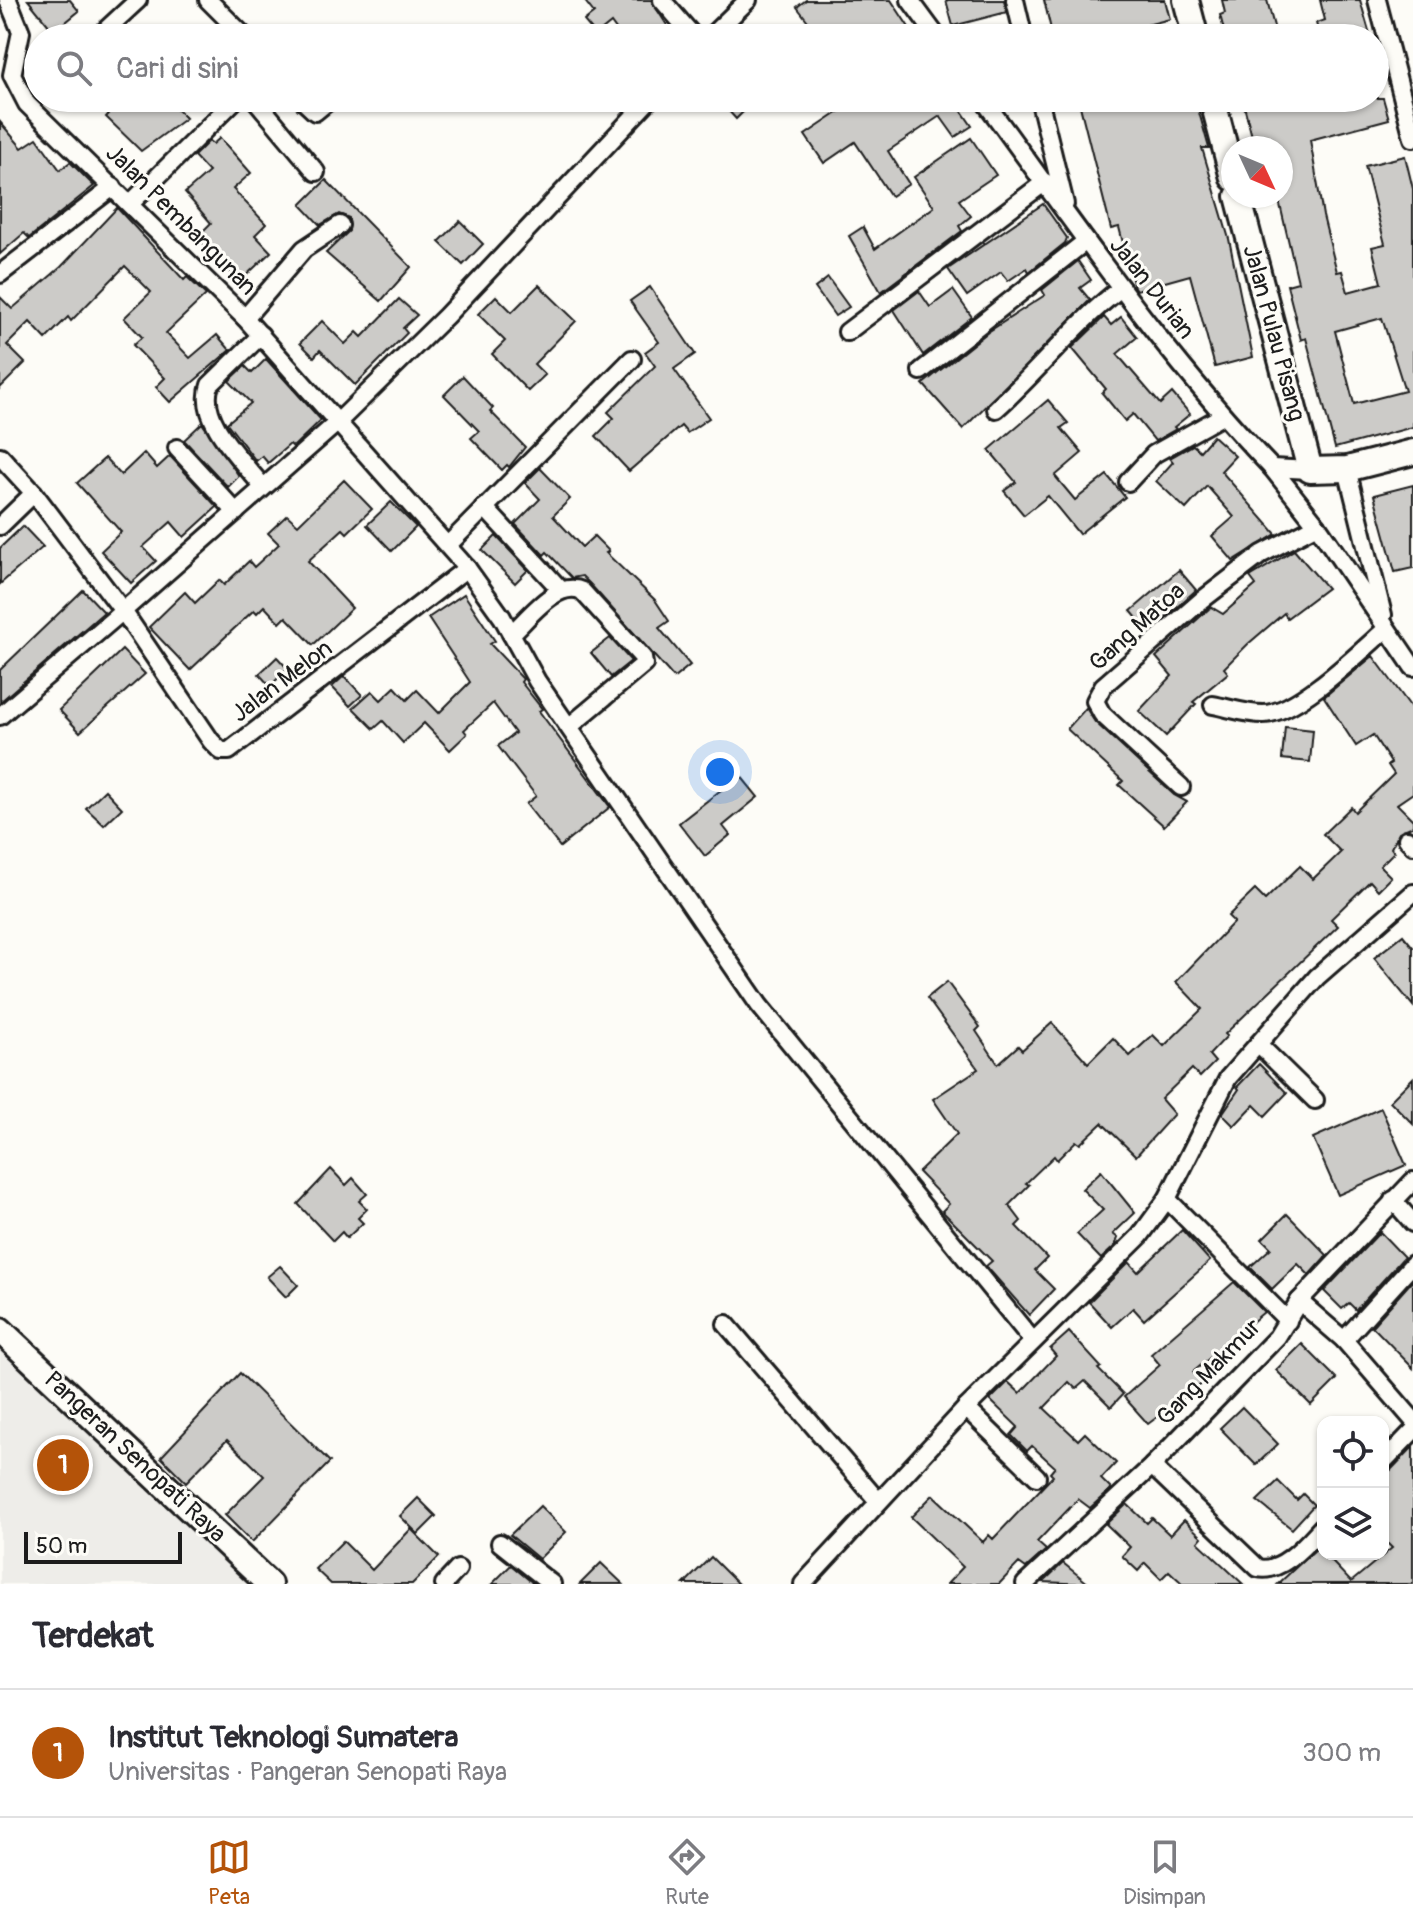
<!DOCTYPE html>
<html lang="id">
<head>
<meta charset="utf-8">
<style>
  :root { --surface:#fff; --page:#f2f2f3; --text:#2b2b33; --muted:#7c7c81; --line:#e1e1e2; --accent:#b45309 }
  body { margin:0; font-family:Pangolin,sans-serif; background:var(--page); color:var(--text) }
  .controls { position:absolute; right:24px; bottom:24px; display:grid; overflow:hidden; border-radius:16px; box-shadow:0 2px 6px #0004 }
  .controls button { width:72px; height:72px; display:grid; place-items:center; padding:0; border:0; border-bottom:2px solid var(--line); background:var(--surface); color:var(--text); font:40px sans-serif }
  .compass { position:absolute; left:1221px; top:136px; width:72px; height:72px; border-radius:50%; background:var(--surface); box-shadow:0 2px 6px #0004; rotate:134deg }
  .scale { position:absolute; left:24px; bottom:20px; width:158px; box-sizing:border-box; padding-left:8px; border:4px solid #1c1c1c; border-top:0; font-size:22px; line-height:28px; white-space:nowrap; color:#1c1c1c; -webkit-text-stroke:6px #fdfcf7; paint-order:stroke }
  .you { position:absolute; left:720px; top:772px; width:28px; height:28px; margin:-20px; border:6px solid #fff; border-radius:50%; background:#1a73e8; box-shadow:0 0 0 12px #1a73e833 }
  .badge { display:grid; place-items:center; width:52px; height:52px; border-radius:50%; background:var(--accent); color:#fff; font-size:26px; font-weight:700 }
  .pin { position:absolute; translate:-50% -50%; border:4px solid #fff; box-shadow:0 2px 8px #0006 }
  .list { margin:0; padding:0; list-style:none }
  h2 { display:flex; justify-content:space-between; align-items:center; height:104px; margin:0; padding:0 32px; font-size:34px }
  h2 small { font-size:26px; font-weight:400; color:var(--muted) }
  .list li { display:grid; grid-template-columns:52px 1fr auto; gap:24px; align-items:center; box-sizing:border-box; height:128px; padding:0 32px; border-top:2px solid var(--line) }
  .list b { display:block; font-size:30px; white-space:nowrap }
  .list p { margin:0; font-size:26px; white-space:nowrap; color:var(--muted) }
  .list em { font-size:26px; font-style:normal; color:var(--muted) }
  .icon { flex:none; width:44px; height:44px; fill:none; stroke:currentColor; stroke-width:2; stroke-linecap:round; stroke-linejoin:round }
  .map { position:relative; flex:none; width:1413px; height:1584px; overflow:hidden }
  .search { position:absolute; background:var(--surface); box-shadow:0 2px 6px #0004; left:24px; right:24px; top:24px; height:88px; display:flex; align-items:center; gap:20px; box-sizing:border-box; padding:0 28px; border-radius:44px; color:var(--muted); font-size:30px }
  .sheet { height:232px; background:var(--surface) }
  nav { display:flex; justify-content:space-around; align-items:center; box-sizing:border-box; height:112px; border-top:2px solid var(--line); background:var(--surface); font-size:22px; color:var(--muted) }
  nav a { display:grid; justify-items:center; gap:4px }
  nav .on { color:var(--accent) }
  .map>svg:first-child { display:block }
  .built { fill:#eeede9 }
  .building { fill:#cccbc8; stroke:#1c1c1c; stroke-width:2; fill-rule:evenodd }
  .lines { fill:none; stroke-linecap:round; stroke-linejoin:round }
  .street-casing { stroke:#1c1c1c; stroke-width:22 }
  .secondary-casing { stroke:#1c1c1c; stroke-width:30 }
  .street { stroke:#fdfcf7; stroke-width:16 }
  .secondary { stroke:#fdfcf7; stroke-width:24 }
  .labels { text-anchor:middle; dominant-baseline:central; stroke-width:6; stroke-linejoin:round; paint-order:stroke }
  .street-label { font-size:24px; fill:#1c1c1c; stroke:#fdfcf7 }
</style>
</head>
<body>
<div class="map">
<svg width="1413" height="1584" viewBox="0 0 1413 1584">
  <rect width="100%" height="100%" fill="#fdfcf7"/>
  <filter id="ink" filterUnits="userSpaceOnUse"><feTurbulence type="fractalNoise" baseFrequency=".0125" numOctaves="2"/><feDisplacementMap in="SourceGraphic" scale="16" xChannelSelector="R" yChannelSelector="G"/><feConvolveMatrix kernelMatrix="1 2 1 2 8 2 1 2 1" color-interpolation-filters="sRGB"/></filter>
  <g filter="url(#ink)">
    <!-- built -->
    <polygon class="built" points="0,1346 253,1584 0,1584"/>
    <!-- building -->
    <g class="building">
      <polygon points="28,0 70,0 79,11 54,32"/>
      <polygon points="584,0 651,0 670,30 660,38 622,38 611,23 596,35 584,21 594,13"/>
      <polygon points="806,0 891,0 916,38 855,38 848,28 835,38 821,38 797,7"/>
      <polygon points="946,0 1004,0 1007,12 953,26"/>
      <polygon points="1044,0 1165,0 1170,19 1096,38 1053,38"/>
      <polygon points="1222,0 1267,0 1277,38 1226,38 1220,15 1225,13"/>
      <polygon points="1320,0 1360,0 1371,38 1320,38 1316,23 1325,20"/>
      <polygon points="124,98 166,98 186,118 141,151 106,117"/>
      <polygon points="717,98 742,98 748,107 736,119"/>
      <polygon points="867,98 966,98 957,104 972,126 955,137 940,116 888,151 909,184 891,196 855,142 824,163 805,135 848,106 851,109"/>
      <polygon points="1078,98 1195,98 1209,148 1202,148 1229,239 1253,357 1215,367 1190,275 1136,290 1134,287 1119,227 1111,229"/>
      <path d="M1242 98H1308L1309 102 1326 98H1383L1389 119 1310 140 1323 216 1337 272 1342 271 1348 292 1381 283 1372 247 1385 244 1365 166 1405 156 1413 189V427L1335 448 1306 338 1301 340 1287 285 1298 282 1278 196H1281V148H1255ZM1382 318 1405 391 1354 404 1335 331Z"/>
      <polygon points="0,122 22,148 37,138 60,170 70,162 94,186 29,238 24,233 0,254"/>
      <polygon points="220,138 251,173 233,189 266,224 255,235 271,252 239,282 197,237 211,223 185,193 209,172 194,156 209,141 213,144"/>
      <polygon points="971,138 996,175 959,200 971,216 959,226 962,231 881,292 849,236 863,227 875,249 934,207 914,177"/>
      <polygon points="326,180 411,267 381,301 326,253 349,231 349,218 339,214 320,225 301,205"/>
      <polygon points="1043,204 1067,238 1065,243 1029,272 1027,268 1008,281 1001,272 967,296 948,269"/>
      <polygon points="117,208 184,280 187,277 206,295 166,333 190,358 217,335 230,350 170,402 156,387 165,378 133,345 142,337 124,318 151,292 125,266 71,321 68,317 46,339 30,322 7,345 25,363 0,388 0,297 12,309 61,267"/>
      <polygon points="460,221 483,244 463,265 439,242"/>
      <polygon points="1078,261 1091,280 1080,288 1090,300 963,429 923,384 988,332 1045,295 1042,290"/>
      <polygon points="828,278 849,307 835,316 815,288"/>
      <polygon points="539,285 576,321 534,364 545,375 528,391 492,354 505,341 478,314 496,296 512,312"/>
      <polygon points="650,287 695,354 674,369 709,418 687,433 681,426 629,471 596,436 614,418 608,412 655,366 645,352 659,342 630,301"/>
      <polygon points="953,290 972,317 923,355 894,310 919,291 930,307"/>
      <polygon points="399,299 417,315 403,328 407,333 355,385 320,350 314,357 300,343 322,321 345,344 357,332 362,337"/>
      <polygon points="1104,317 1111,325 1121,317 1137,337 1117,354 1160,404 1172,393 1190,414 1174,427 1176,429 1155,441 1133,414 1125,421 1102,393 1106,389 1072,348"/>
      <polygon points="266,359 321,420 293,447 290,444 268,463 262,456 256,461 227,423 251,403 229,381 245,366 252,373"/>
      <polygon points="463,376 493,408 490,411 525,447 509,467 507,465 502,470 471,438 479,431 444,395"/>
      <polygon points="1048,400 1068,423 1061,428 1082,453 1055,476 1075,500 1107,475 1125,497 1079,534 1048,496 1024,515 1004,491 1016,482 989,450"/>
      <polygon points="202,423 239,476 228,487 184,440"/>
      <polygon points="1213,436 1235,456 1221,471 1276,534 1233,561 1212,536 1234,517 1207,486 1186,509 1156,481 1173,462 1170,458 1193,445 1200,451"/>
      <polygon points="144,453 157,468 170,456 217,507 184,537 171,522 143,547 156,561 131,583 101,551 121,532 77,483 105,458 121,475"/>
      <polygon points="540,468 570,499 553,516 582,547 594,536 609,551 606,553 655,600 669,621 659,628 690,665 674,678 590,584 582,576 572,578 547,552 544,555 515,524 540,499 525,483"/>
      <polygon points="344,480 372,509 347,533 343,529 308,561 352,608 313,645 286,617 280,623 264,606 257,613 254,610 190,670 149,627 185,592 195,603 219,580 224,585 249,561 254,567 279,544 268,533 287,515 298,525"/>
      <polygon points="1413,485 1413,568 1395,572 1374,495"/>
      <polygon points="391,502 416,527 392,551 367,525"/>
      <polygon points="23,526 43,547 0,584 0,548"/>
      <polygon points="496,536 528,570 515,583 482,550"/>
      <polygon points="1294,550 1327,588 1287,618 1284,613 1248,644 1224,668 1228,673 1193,702 1196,704 1166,736 1139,711 1172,676 1156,657 1211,607 1223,614 1256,585 1250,577"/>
      <polygon points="1179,570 1196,590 1149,632 1131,611"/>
      <polygon points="83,590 104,612 0,702 0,670"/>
      <polygon points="464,594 495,641 490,644 523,679 521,682 542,709 539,711 610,807 560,847 526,804 536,796 498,746 515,733 493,703 464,730 467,734 450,750 424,723 403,743 383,721 374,729 353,708 372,691 381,700 395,687 407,700 417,690 439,713 470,682 428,618"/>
      <polygon points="610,638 631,661 611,677 591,653"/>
      <polygon points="122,650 145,674 80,732 59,710"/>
      <polygon points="1373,656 1413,710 1413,793 1397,804 1413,820 1413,826 1399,832 1391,848 1394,852 1380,866 1391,877 1378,890 1370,881 1331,919 1338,926 1225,1034 1227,1036 1209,1055 1215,1062 1200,1077 1192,1069 1161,1099 1174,1114 1136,1156 1102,1123 1080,1144 1076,1141 1057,1160 1054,1156 1026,1183 1029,1185 1009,1205 1021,1221 1016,1226 1047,1258 1035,1270 1054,1289 1029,1315 986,1266 992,1261 942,1211 949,1204 918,1172 957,1134 933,1099 978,1069 927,998 947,982 980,1027 976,1031 998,1064 1018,1046 1022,1050 1052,1023 1088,1063 1113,1038 1130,1056 1153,1035 1164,1046 1202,1009 1176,982 1234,922 1228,916 1255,890 1265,900 1300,866 1313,879 1341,852 1323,834 1351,807 1355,812 1394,774 1388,765 1391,763 1373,735 1356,746 1324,697"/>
      <polygon points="277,657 288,669 270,686 259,674"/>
      <polygon points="344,676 362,695 350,706 332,687"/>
      <polygon points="1086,708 1095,722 1174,795 1187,802 1164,826 1119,785 1123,781 1067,729"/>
      <polygon points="1285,727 1313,730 1310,762 1282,759"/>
      <polygon points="740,775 758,797 723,826 730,835 705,856 679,823"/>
      <polygon points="105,790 122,808 104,825 86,808"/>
      <polygon points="1403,935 1413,947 1413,1006 1374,958"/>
      <polygon points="1259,1064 1287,1093 1265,1116 1254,1105 1234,1126 1222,1114 1239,1089 1237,1087"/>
      <polygon points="1413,1078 1413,1124 1390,1101"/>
      <polygon points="1381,1108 1406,1165 1338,1195 1313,1138"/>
      <polygon points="331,1169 346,1185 353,1178 367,1194 359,1201 367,1209 358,1218 363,1223 347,1238 342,1232 333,1241 298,1204"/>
      <polygon points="1101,1171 1135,1213 1113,1234 1118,1238 1115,1246 1101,1259 1077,1234 1103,1210 1082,1189"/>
      <polygon points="1287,1214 1327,1255 1309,1275 1298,1264 1272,1289 1250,1267 1271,1248 1262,1239"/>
      <polygon points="1182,1230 1210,1261 1144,1320 1133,1308 1112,1327 1089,1302 1129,1262 1138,1272"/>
      <polygon points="1380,1232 1404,1257 1356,1310 1349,1303 1342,1309 1324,1291"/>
      <polygon points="280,1266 298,1285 286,1297 267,1277"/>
      <polygon points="1413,1280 1413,1368 1372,1326"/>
      <polygon points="1234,1282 1264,1312 1193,1372 1203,1383 1148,1424 1124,1397 1160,1365 1151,1354"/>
      <polygon points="1069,1332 1101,1367 1098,1369 1123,1394 1111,1407 1085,1381 1076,1389 1069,1382 1044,1408 1078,1440 1085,1433 1116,1463 1101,1479 1111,1489 1090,1508 1078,1499 1037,1542 1046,1550 1026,1568 1019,1563 999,1584 947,1584 963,1567 911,1517 933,1495 983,1542 989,1535 993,1539 1053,1476 1050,1473 1055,1467 1032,1446 1027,1451 1011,1435 1018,1427 990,1400 1008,1382 1020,1393 1056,1356 1050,1349"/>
      <polygon points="1302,1344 1337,1379 1311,1405 1276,1370"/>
      <polygon points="240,1373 330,1462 252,1542 225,1515 264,1476 227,1440 186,1482 161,1457"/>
      <polygon points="1242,1407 1278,1444 1256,1465 1220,1428"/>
      <polygon points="1413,1447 1413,1584 1278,1584 1318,1547 1351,1582 1392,1548 1383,1539 1383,1473 1391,1470"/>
      <polygon points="1278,1481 1297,1500 1303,1494 1314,1505 1292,1529 1257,1501"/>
      <polygon points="418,1498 436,1516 418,1534 400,1516"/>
      <polygon points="1127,1504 1147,1523 1152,1518 1170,1535 1184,1520 1202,1537 1198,1542 1243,1584 1183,1584 1169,1571 1161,1579 1145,1563 1138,1571 1122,1556 1130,1547 1106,1524"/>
      <polygon points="540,1506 566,1532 539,1559 510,1535"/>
      <polygon points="411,1529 439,1557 412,1584 331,1584 315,1569 343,1541 372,1570"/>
      <polygon points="711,1557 738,1584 684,1584"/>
      <polygon points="601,1563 623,1584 580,1584"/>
      <polygon points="1063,1563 1089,1584 1043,1582"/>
      <polygon points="511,1565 534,1584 492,1584"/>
    </g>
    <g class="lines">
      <defs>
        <g id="street">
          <polyline points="8,0 21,32 12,75 27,104 245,318 467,568 502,617 537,681 759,1005 1033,1341"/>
          <polyline points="208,0 246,38"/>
          <polyline points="662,0 695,38"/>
          <polyline points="910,0 938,38"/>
          <polyline points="1015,0 1024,38"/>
          <polyline points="1377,0 1413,138"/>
          <polyline points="97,38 138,0"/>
          <polyline points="709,38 748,0"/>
          <polyline points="254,98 316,172"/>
          <polyline points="300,98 315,112 332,98"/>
          <path d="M982 98C1075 224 1163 355 1272 468L1310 470"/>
          <polyline points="1039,98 1065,204"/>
          <polyline points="130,204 237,98"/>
          <polyline points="0,274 113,187"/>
          <polyline points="245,318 304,249 340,225"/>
          <polyline points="847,332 1045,182"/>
          <path d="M261 335 210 385C197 420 243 461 263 487"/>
          <polyline points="921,371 1086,241"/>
          <path d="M996 409C1040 370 1074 324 1121 288"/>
          <polyline points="177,448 236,512"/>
          <polyline points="0,456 34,493 123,611 338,422 446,316 651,98"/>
          <polyline points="1272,468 1317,525 1413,667"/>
          <polyline points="1347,469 1383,615"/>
          <polyline points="1128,482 1154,454 1222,416"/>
          <polyline points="484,507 561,590"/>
          <polyline points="0,526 34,493"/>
          <polyline points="448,545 632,359"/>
          <path d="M511 634C528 619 557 579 582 591L643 658 644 664 570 726"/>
          <path d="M1213 705C1229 708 1247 714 1263 714 1297 714 1361 651 1386 629"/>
          <polyline points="0,716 123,611 211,741 221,751 229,751 467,568"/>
          <polyline points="1181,787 1102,714 1095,701 1103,686 1202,600 1262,554 1317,525"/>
          <polyline points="1407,839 1413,845"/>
          <polyline points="1258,1044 1315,1100"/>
          <polyline points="1167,1199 1288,1321"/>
          <polyline points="1393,1200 1413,1223"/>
          <polyline points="1299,1301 1344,1340 1413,1420"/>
          <polyline points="726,1324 878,1501"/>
          <polyline points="1344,1340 1413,1264"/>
          <polyline points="966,1408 1037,1477"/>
          <polyline points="1383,1462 1413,1431"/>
          <path d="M1152 1466 1258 1568C1282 1574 1308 1542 1323 1526"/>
          <polyline points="500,1543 552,1584"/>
          <polyline points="444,1584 458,1569"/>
          <polyline points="803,1584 966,1408 1140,1236 1167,1199 1228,1078 1317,977 1413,893"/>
          <polyline points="1025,1584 1152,1466 1277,1337 1299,1301 1413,1181"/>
        </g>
        <g id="secondary">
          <polyline points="1186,0 1196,38"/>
          <polyline points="1212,98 1233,178"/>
          <polyline points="1238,196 1310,470 1347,469 1413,452"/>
          <polyline points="0,1330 269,1584"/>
        </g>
      </defs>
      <!-- street casing -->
      <use href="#street" class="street-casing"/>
      <!-- secondary casing -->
      <use href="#secondary" class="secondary-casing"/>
      <!-- street -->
      <use href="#street" class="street"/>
      <!-- secondary -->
      <use href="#secondary" class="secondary"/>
    </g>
  </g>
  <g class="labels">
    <!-- street labels -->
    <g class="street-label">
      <text transform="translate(181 220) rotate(45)">Jalan Pembangunan</text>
      <text transform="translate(1152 288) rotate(52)">Jalan Durian</text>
      <text transform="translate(1274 333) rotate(75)">Jalan Pulau Pisang</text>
      <text transform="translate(1137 627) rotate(-42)">Gang Matoa</text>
      <text transform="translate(282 681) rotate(-37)">Jalan Melon</text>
      <text transform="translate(1209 1372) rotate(-46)">Gang Makmur</text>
      <text transform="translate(135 1457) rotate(43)">Pangeran Senopati Raya</text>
    </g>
  </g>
</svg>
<div class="controls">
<button><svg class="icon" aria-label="locate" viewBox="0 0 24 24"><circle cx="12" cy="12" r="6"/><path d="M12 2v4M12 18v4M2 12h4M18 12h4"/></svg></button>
<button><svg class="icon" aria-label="layers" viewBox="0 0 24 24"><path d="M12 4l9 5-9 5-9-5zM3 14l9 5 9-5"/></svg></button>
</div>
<svg class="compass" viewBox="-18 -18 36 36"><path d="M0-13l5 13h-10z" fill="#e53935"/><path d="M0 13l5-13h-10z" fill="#7c7c81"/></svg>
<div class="scale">50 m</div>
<div class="you"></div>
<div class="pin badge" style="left:63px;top:1465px">1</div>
<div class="search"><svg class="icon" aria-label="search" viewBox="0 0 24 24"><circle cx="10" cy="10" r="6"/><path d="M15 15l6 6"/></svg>Cari di sini</div>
</div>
<section class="sheet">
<h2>Terdekat<small></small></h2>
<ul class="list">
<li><span class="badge">1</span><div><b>Institut Teknologi Sumatera</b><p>Universitas · Pangeran Senopati Raya</p></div><em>300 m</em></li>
</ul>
</section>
<nav>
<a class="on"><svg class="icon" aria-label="map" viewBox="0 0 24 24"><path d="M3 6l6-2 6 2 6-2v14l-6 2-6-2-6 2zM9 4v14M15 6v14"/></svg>Peta</a>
<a><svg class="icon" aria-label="directions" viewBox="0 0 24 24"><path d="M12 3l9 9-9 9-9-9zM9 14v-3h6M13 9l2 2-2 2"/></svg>Rute</a>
<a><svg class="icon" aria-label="saved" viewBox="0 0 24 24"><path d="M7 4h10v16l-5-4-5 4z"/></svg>Disimpan</a>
</nav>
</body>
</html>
